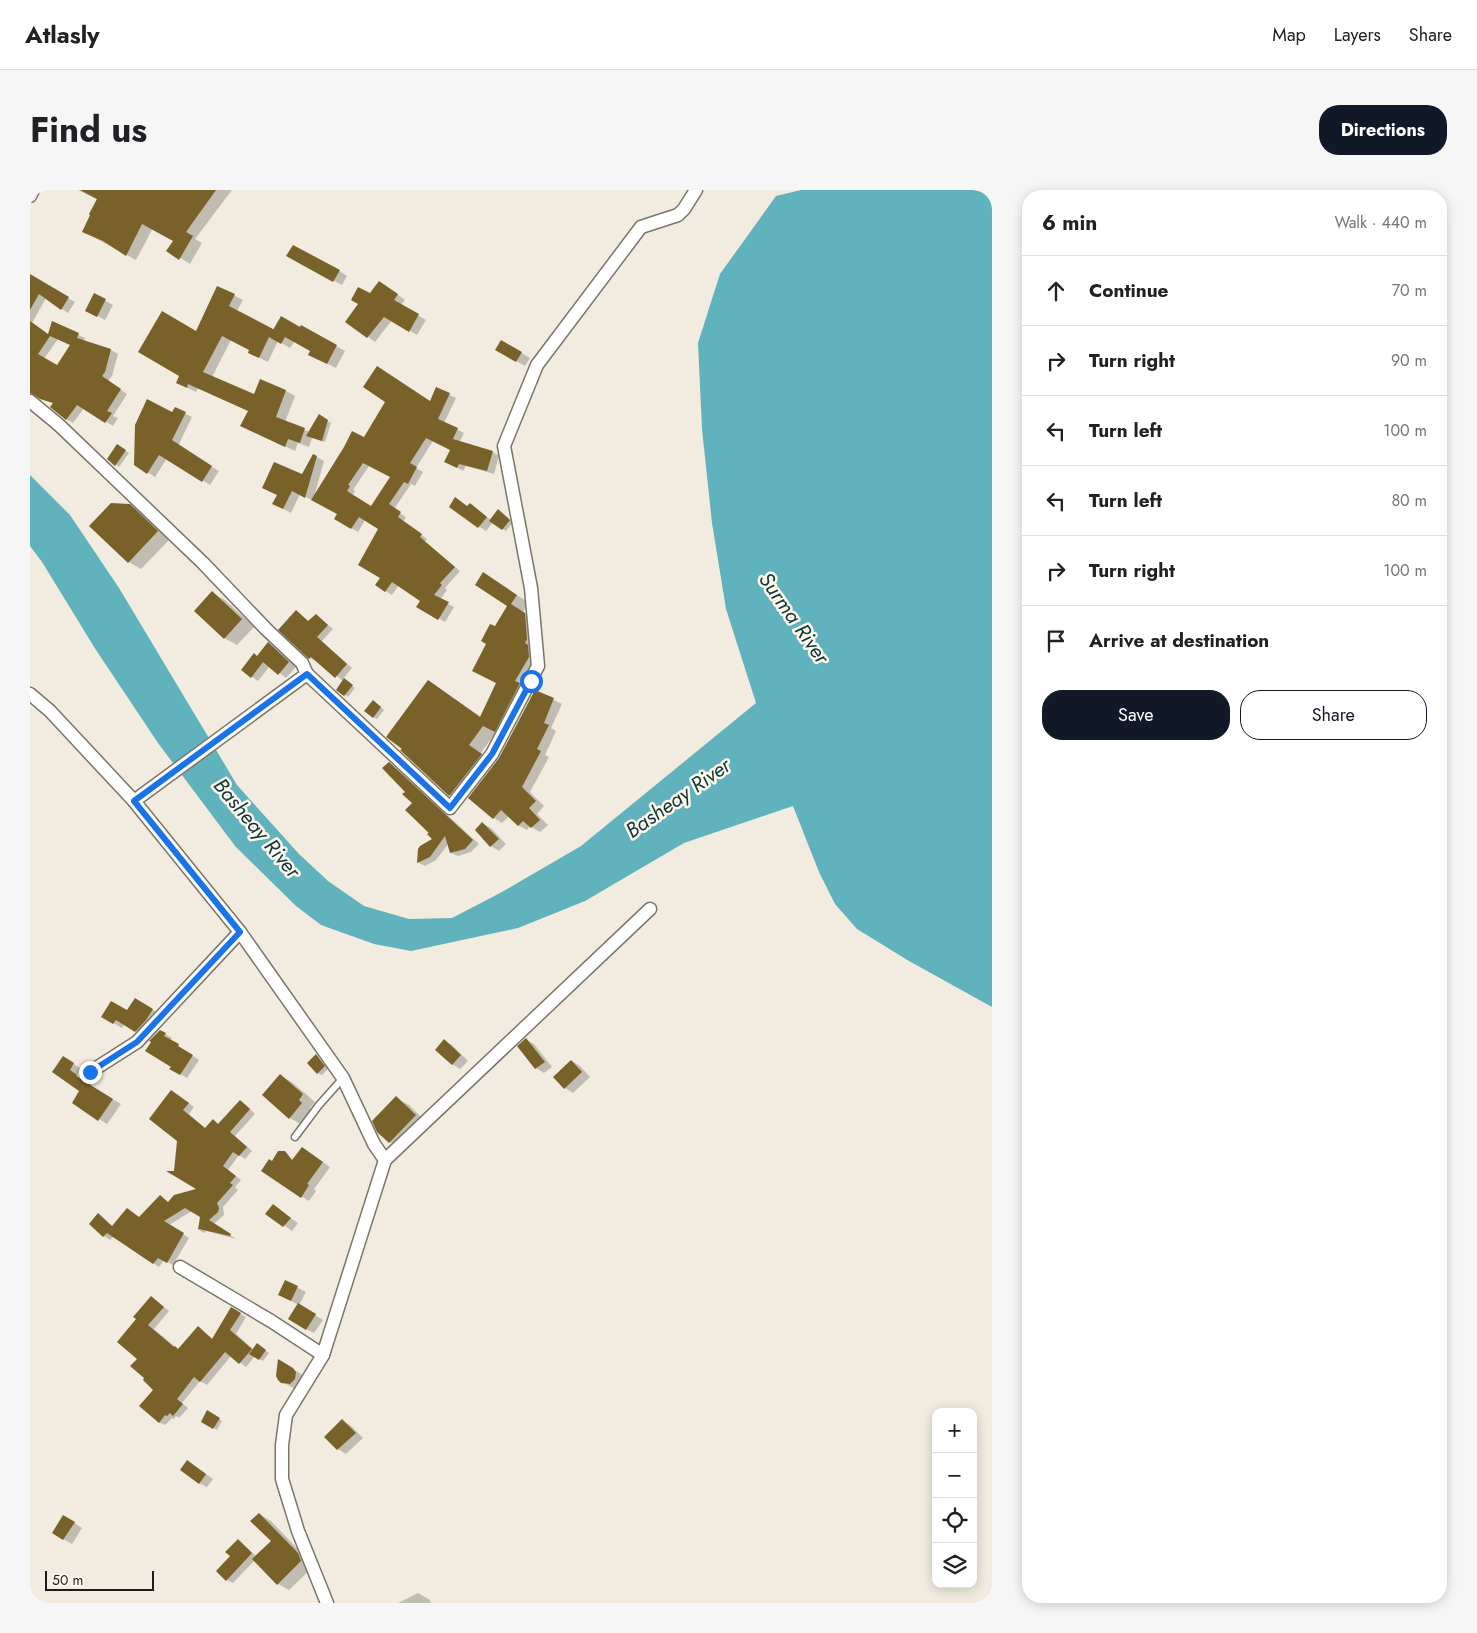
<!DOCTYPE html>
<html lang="en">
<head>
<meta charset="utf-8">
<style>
  :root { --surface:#fff; --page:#f6f6f6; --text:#202124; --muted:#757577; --line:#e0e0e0; --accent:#111827 }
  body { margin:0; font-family:Jost,sans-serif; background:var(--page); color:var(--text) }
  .controls { position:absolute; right:15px; bottom:15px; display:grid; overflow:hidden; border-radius:10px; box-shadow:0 2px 12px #0003 }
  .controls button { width:45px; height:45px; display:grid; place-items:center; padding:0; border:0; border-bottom:1px solid var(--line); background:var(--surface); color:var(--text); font:25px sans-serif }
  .scale { position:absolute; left:15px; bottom:12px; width:109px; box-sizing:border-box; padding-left:5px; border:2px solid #1e1c18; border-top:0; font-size:14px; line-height:18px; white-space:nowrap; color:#1e1c18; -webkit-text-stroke:4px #fef9ec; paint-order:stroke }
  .stop { position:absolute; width:15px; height:15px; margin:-11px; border:4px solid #1a73e8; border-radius:50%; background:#fff }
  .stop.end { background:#1a73e8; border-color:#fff; box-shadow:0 1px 5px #0008 }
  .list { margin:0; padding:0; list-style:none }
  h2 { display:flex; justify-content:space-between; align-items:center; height:65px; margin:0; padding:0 20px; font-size:21px }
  h2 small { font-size:16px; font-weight:400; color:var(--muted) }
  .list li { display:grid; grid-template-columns:32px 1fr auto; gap:15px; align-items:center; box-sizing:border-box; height:70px; padding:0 20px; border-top:1px solid var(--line) }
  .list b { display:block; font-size:19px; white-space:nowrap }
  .list em { font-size:16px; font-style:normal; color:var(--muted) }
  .actions { display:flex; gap:10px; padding:15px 20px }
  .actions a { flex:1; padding:11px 0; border:1px solid var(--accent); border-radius:20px; text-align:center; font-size:18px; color:var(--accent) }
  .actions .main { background:var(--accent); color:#fff }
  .icon { flex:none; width:28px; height:28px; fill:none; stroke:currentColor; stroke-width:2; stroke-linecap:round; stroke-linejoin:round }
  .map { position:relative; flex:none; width:962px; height:1413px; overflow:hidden; border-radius:20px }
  header { display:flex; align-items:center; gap:30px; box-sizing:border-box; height:70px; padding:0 25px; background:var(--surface); border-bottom:1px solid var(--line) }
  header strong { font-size:24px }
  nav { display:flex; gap:28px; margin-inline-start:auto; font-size:18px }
  .intro { display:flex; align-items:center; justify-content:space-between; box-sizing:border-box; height:120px; padding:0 30px }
  h1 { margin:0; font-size:35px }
  .button { padding:12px 22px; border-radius:20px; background:var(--accent); color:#fff; font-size:18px; font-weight:700 }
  main { display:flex; gap:30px; padding:0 30px }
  aside { flex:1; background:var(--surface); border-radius:20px; box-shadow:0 2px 12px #0003 }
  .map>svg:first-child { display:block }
  .water { fill:#60b2bc }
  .shadow { fill:#0003; fill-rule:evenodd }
  .building { fill:#796229; fill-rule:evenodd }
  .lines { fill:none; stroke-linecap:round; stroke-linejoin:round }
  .service-casing { stroke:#7b766b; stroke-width:9 }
  .minor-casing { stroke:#7b766b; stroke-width:15 }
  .service { stroke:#fff; stroke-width:6 }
  .minor { stroke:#fff; stroke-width:12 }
  .route { stroke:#1a73e8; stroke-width:6 }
  .labels { text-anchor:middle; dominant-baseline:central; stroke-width:5; stroke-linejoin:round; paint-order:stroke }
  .water-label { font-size:21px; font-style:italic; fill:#0e373b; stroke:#fef9ec }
</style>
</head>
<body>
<header>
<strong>Atlasly</strong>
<nav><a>Map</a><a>Layers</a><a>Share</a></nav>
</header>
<div class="intro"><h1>Find us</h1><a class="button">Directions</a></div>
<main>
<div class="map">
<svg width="962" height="1413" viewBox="0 0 962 1413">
  <rect width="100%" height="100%" fill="#f1ecdf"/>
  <!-- water -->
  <polygon class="water" points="771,0 962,0 962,817 879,771 827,739 805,714 789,682 763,616 654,653 555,711 488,738 381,761 344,754 291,735 266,716 205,656 128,553 66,460 12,372 0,356 0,285 40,325 89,398 207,595 269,664 298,691 334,716 379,729 422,728 472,702 551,656 726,513 696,419 682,333 672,239 668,153 690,84 746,6"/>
  <!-- shadow -->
  <g class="shadow">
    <polygon points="48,0 202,0 165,49 172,53 160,74 138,60 145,51 123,38 106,70 54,42 68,10"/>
    <polygon points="258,66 309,81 317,86 312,95"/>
    <path d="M2 87 45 112 38 123 16 108 2 133 18 145 23 133 55 148 54 151 81 160 88 164 82 186 78 191 97 204 83 226 88 228 83 236 54 218 43 233 36 229 0 177V91ZM28 149 42 155 27 177 14 169Z"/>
    <polygon points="187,97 213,110 207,121 244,140 270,139 272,137 315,161 306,178 288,169 281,160 265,151 260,158 248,151 238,172 228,167 220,160 201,150 182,187 224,206 230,191 256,201 265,206 255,232 280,242 289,226 301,233 295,252 282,248 279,257 268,253 265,261 212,236 219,221 168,198 166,202 156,197 166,142"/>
    <polygon points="357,97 375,110 371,115 396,130 387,145 362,130 345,152 317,131 330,114 341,105"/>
    <polygon points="65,105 83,115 75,130 57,120"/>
    <polygon points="472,151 500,168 495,176 467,160"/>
    <path d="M407 199 426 208 414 233 434 243 429 253 463 262 469 266 464 284 436 276 433 281 416 271 422 260 403 251 386 278 393 282 385 296 381 294 364 319 376 327 373 332 397 349 395 352 430 381 415 398 417 400 410 410 424 417 415 432 388 416 391 411 369 395 362 405 346 395 352 387 350 339 335 330 328 342 305 329 308 324 270 304 261 323 244 314 272 285 287 267 294 271 284 307 334 248 401 212ZM339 276 362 287 341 318 322 306 325 301 323 300Z"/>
    <polygon points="145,219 162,227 148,256 189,281 180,295 137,268 125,287 105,274"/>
    <polygon points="87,256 99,263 89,277 78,269"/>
    <polygon points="440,314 461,330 472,323 483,332 476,341 463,332 456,341 420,317 438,317"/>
    <polygon points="100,316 113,323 140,349 111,379 99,372"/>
    <polygon points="466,391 499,413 493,422 507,431 510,463 477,547 466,542 451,563 463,572 432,612 420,605 399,491 451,527 467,493 465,438 479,416"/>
    <polygon points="182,403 195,410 224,437 207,455 194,448"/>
    <polygon points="266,422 280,432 286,425 303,439 292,451 322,478 313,489 325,498 318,507 307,499 313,491 286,470 285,471 280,468"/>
    <polygon points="238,454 245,458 266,477 256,488 240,476 228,491 221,486 228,467"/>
    <polygon points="505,501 532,514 521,538 526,541 515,565 519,567 500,602 514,616 507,624 518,635 510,642 500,636 497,640 488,635 479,626 472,633 464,628 440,607 470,569"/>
    <polygon points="347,514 354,520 347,529 343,527"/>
    <polygon points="359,573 365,577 449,654 441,662 428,666 421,663 419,653 406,670 395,676 389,673 389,660 404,649 377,620 383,613"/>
    <polygon points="453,634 461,638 476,654 469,661 461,656"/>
    <polygon points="113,814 131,825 114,846 94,834 92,838 73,827 97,822"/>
    <polygon points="130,841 142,848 140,851 169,870 157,888 141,878 142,876"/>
    <polygon points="496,850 504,854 522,877 514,883 506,878"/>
    <polygon points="414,851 422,855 438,871 430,879 422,874"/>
    <polygon points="286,866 298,879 292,885 288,883"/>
    <polygon points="542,871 550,876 560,887 543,903 535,898"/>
    <polygon points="41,872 51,879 47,885 54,890 53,892 91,914 77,934 44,913 51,901 23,881"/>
    <polygon points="250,885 263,893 285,912 280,918 284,921 272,935 260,928"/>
    <polygon points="148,905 164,917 159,924 176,939 183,931 189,935 210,912 216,915 225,924 205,946 222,961 215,969 209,965 198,980 211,990 205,997 208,1000 193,1017 194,1025 184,1034 206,1049 176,1041 174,1043 169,1040 171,1027 162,1021 139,1035 159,1048 143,1075 134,1070 129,1077 84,1046 80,1050 74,1046 60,1034 68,1025 83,1037 110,1028 130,1006 139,1013 169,999 145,982 148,950"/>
    <polygon points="366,908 379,915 397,933 372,959 360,952"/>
    <polygon points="255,962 259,965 257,965 265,975 267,974 260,965 264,969 280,963 300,977 284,999 286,1001 279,1011 272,1007 243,972"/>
    <polygon points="243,1016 268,1033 262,1041 237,1023"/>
    <polygon points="256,1092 276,1102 269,1115 293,1130 284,1143 276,1139 269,1115 257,1109"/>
    <polygon points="122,1108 139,1121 124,1139 149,1160 168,1138 183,1149 202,1119 216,1127 206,1144 224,1160 227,1155 239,1163 233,1171 225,1166 216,1177 201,1166 177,1195 170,1191 152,1213 158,1218 149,1228 146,1226 144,1229 142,1228 135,1235 129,1232 124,1200 116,1188 108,1168 108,1129"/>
    <polygon points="250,1171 271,1184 274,1187 271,1196 265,1199 249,1190"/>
    <polygon points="178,1222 192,1231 187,1240 172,1231"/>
    <polygon points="312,1231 320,1235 333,1248 316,1264 308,1259 296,1247"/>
    <polygon points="157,1271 183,1289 177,1297 169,1293"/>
    <polygon points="229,1324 241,1331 279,1371 282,1378 259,1400 248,1394 225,1370 203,1393 197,1390 201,1366 208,1351 214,1355 227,1367 242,1351"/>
    <polygon points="42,1331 52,1338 42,1354 23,1343"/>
    <polygon points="388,1403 400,1410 401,1413 368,1413"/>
  </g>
  <!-- building -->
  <g class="building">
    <polygon points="50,0 186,0 156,42 163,46 149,70 136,61 143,51 112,34 96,66 73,51 52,42 60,25 59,24 67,9"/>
    <polygon points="263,55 310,80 303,92 256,66"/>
    <polygon points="0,84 39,107 31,120 9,104 0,120"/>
    <polygon points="349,91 368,104 364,110 389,124 379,142 354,127 337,148 315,132 328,114 321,110 328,97 340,103"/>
    <polygon points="187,96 205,104 199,116 243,139 243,140 251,126 270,137 271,135 307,155 297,174 278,165 280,161 255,147 251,154 239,147 229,168 218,163 219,160 192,146 173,182 224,204 230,189 256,200 246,227 275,238 270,253 258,249 255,257 210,236 218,221 158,194 157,198 146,193 149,186 108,162 132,121 166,141"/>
    <polygon points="64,103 76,109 67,127 55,121"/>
    <path d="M0 131 18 144 22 131 49 143 47 148 81 159 75 182 72 186 91 199 77 221 82 223 75 233 47 215 36 230 20 217 23 213 10 209 0 203ZM20 146 40 155 27 175 8 164Z"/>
    <polygon points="471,150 492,162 486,172 465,160"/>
    <path d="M347 176 400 211 406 197 420 203 408 229 428 238 423 249 463 261 457 281 429 274 427 278 414 272 420 260 396 248 380 273 387 277 378 294 374 292 359 314 371 322 368 327 392 344 390 347 425 377 410 393 412 395 404 405 419 412 408 430 386 417 390 411 362 392 355 402 345 395 350 388 328 375 348 339 329 327 321 339 304 329 307 324 281 310 314 257 322 241 334 247 355 212 333 197ZM333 273 360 287 341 316 317 301 320 296 318 295Z"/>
    <polygon points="117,209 142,222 145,217 156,222 142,250 182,276 172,292 129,265 117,284 104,275 105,235"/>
    <polygon points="289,224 298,230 292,251 276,246"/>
    <polygon points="87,254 96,260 85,276 77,269"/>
    <polygon points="283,264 287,266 275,308 262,301 253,319 242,314 247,305 232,298 244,272 272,284"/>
    <polygon points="425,307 437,316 440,313 457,327 448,338 419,317"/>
    <polygon points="81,313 100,314 128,341 98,373 59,336"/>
    <polygon points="468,319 480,330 472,340 459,331"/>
    <polygon points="453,382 487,405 481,414 495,423 497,449 495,453 498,455 499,467 485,491 490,493 465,542 453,536 439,555 452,564 419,606 370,560 372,559 356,547 398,490 450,527 466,493 442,481 456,454 451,451 460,434 465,436 477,416 445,395"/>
    <polygon points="182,401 212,429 194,449 164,421"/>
    <polygon points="266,420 278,431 286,424 298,435 287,447 317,474 305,488 281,467 279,469 248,440"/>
    <polygon points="238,452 259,472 248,485 233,472 221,488 211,480 224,463 227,466"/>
    <polygon points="314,488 323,495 314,506 306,500"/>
    <polygon points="505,500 524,508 514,533 519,535 507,559 511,561 492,597 506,611 499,618 510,630 501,638 493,631 488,636 471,620 463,629 438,608 469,568"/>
    <polygon points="343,510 351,517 343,528 334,521"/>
    <polygon points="359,572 443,650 435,659 420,663 415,646 400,667 387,673 388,659 390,656 402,649 397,644 399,643 375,620 382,613 372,604 375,602 352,578"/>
    <polygon points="452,632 469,649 460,657 445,640"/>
    <polygon points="105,808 123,819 116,830 105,842 86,830 83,834 71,827 81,811 97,820"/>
    <polygon points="130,840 136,843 134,846 149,854 148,856 163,865 150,885 139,879 141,877 115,861 121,852 119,851"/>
    <polygon points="496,848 515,872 505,879 487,856"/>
    <polygon points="414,849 431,865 422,875 405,860"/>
    <polygon points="286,864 295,876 287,884 277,873"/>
    <polygon points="33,866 44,873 40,880 47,885 46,886 83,909 68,931 42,913 49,901 22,882"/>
    <polygon points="541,870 552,882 534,899 523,887"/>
    <polygon points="250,884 273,904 269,910 272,913 259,929 232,905"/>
    <polygon points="141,900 159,913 153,920 175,938 183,929 188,934 210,910 220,919 200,942 217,957 209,966 203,962 193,976 206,986 200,993 203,995 187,1013 189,1018 188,1022 179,1030 201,1044 200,1046 169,1039 168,1040 170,1027 155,1018 134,1031 154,1043 137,1073 128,1068 123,1074 77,1043 73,1047 59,1034 68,1023 82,1036 97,1018 109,1027 130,1005 138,1012 144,1005 166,999 136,981 144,981 147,951 119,929"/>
    <polygon points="366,906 386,925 359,953 347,942 342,931"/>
    <polygon points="272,957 293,972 277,994 279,995 271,1008 231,981 239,969 242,971 248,961 255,961 262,970"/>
    <polygon points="243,1014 261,1028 253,1037 235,1024"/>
    <polygon points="255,1090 268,1096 261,1111 248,1105"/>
    <polygon points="121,1106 134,1117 118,1135 144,1157 145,1156 148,1159 168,1136 182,1149 201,1117 211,1123 200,1140 222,1159 209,1174 195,1162 170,1192 164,1187 147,1209 153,1214 143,1226 140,1223 137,1226 135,1225 129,1233 109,1216 123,1200 113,1190 114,1188 100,1176 107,1169 87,1152 106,1129 103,1127"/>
    <polygon points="268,1113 286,1124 276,1140 258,1129"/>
    <polygon points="227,1153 236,1160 229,1170 219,1164"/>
    <polygon points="248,1169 263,1178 266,1182 265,1189 260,1194 251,1193 248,1190 246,1186"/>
    <polygon points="177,1220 190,1228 183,1239 171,1232"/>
    <polygon points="312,1229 326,1243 307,1260 294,1247"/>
    <polygon points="157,1270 176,1284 169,1294 150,1280"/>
    <polygon points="229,1323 268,1363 271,1371 247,1395 222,1369 241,1351 220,1331"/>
    <polygon points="33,1325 45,1332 33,1350 22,1343"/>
    <polygon points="208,1349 222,1363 196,1391 186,1381 200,1366 195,1362"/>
  </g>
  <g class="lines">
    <defs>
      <polyline id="service" points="265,947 289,915 313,888"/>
      <g id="minor">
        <polyline points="0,6 3,0"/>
        <polyline points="0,211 29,235 173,373 236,439 272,473 277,484 104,611"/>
        <polyline points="277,484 420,618 462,564 508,476 501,398 474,256 507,175 611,37 648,25 654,19 666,0"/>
        <polyline points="0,504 20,521 104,611 210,742 313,888 344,954 355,970 293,1165 256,1225 252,1255 252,1289 268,1341 297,1413"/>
        <polyline points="60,882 107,852 210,742"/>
        <polyline points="355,970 620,719"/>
        <polyline points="150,1077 241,1131 293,1165"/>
      </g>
    </defs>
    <!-- service casing -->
    <use href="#service" class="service-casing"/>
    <!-- minor casing -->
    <use href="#minor" class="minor-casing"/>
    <!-- service -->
    <use href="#service" class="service"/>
    <!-- minor -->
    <use href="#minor" class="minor"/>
  </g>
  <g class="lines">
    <!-- route -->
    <polyline class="route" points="60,882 107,852 210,742 104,611 277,484 420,618 462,564 501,491"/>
  </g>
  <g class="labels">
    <!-- water labels -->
    <g class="water-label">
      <text transform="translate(764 428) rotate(55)">Surma River</text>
      <text transform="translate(648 608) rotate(-35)">Basheay River</text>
      <text transform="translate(227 638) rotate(50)">Basheay River</text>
    </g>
  </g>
</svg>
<div class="controls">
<button>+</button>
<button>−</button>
<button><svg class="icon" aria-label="locate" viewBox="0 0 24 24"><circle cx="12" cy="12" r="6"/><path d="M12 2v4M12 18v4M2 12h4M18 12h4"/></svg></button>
<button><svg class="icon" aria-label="layers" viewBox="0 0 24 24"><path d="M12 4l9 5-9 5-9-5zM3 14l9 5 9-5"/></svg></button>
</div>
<div class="scale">50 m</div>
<div class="stop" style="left:501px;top:491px"></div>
<div class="stop end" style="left:60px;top:882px"></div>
</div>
<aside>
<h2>6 min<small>Walk · 440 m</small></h2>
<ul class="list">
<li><svg class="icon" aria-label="ahead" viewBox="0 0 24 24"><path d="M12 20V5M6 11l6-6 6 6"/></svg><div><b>Continue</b></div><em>70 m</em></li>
<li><svg class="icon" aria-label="right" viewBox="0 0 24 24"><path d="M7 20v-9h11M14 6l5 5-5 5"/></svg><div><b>Turn right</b></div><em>90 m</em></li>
<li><svg class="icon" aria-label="left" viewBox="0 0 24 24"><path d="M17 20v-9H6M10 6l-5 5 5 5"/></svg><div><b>Turn left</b></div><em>100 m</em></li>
<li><svg class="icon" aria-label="left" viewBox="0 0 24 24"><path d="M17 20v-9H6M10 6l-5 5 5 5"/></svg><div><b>Turn left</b></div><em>80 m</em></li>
<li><svg class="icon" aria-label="right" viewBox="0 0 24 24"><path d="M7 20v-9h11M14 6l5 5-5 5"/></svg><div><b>Turn right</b></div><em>100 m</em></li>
<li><svg class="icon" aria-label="arrive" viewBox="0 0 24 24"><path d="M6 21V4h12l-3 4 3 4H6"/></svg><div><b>Arrive at destination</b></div></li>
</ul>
<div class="actions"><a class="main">Save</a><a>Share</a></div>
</aside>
</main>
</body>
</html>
